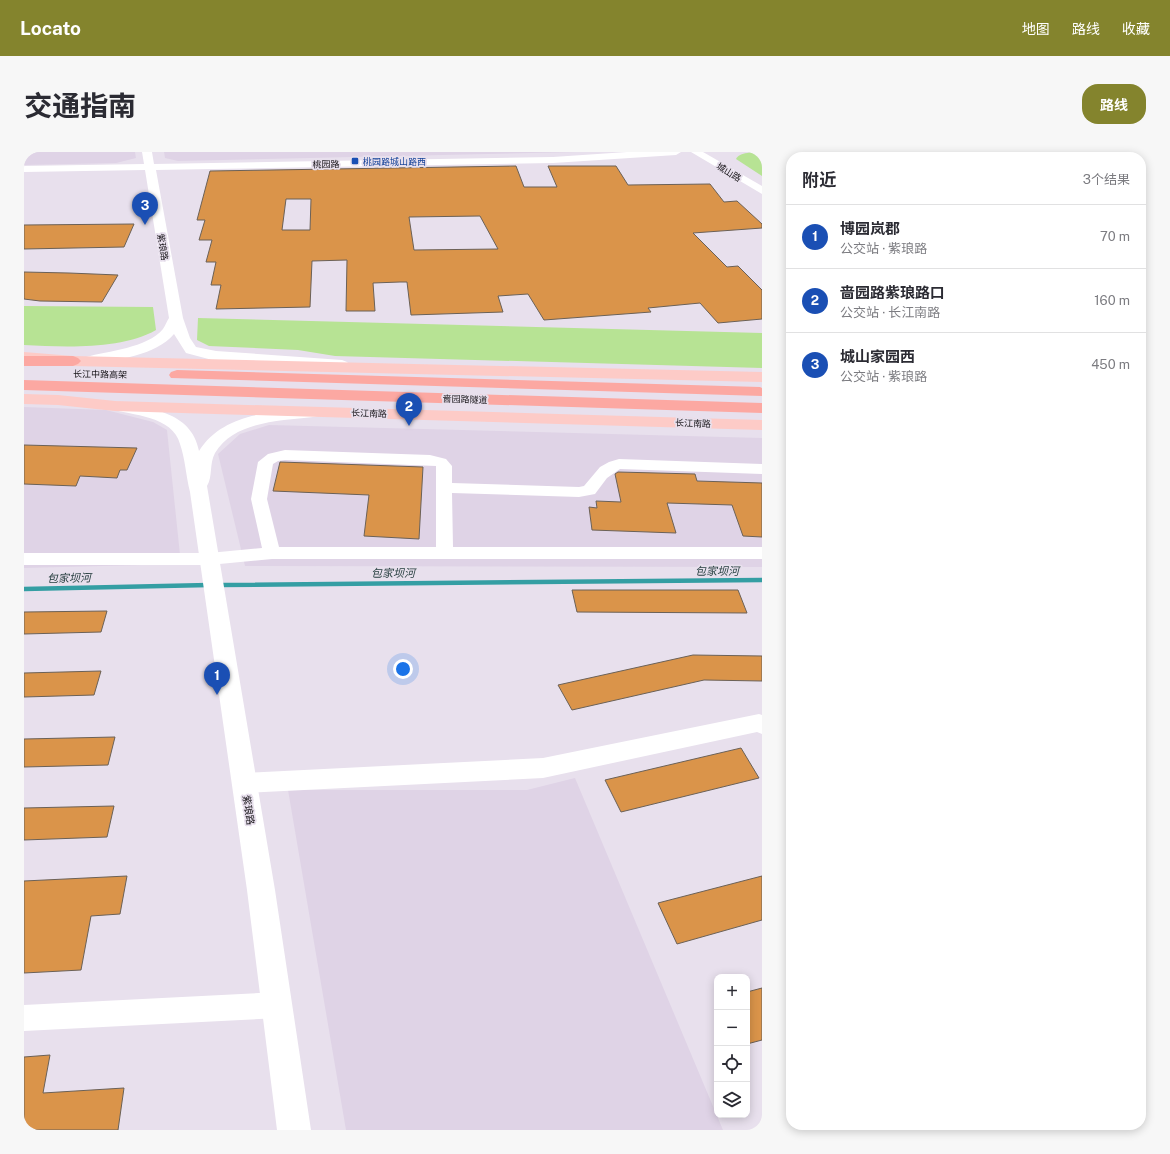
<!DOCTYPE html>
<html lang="zh">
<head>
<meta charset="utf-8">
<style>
  :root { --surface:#fff; --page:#f7f7f7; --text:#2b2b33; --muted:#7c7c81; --line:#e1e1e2; --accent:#84842d }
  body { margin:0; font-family:"Public Sans","Noto Sans SC",sans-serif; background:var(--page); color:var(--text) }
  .controls { position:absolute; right:12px; bottom:12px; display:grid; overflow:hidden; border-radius:8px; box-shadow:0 2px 10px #0003 }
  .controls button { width:36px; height:36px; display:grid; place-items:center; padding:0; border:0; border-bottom:1px solid var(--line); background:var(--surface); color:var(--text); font:20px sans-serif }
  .you { position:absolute; left:379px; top:517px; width:14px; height:14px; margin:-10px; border:3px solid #fff; border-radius:50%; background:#1a73e8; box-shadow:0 0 0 6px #1a73e833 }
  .badge { display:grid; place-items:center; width:26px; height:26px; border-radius:50%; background:var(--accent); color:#fff; font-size:13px; font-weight:700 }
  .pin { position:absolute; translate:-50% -33px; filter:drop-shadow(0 1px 2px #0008) }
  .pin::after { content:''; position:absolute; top:21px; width:14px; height:12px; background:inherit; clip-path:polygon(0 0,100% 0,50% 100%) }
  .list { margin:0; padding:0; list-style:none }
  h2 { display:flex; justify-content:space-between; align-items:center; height:52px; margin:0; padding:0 16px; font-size:17px }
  h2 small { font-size:13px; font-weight:400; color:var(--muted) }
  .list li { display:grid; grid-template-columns:26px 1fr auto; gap:12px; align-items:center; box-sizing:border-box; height:64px; padding:0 16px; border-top:1px solid var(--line) }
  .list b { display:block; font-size:15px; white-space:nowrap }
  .list p { margin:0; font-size:13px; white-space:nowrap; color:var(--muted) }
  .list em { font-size:13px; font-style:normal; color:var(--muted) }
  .icon { flex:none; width:22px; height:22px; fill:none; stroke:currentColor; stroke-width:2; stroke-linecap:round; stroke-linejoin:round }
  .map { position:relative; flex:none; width:738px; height:978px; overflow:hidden; border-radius:16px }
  header { display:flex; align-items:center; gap:24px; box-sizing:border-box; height:56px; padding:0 20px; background:var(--accent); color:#fff }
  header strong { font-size:19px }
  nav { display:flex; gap:22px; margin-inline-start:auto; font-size:14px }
  .intro { display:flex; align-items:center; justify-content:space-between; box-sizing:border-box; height:96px; padding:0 24px }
  h1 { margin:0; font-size:28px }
  .button { padding:10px 18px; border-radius:16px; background:var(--accent); color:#fff; font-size:14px; font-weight:700 }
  main { display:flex; gap:24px; padding:0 24px }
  aside { flex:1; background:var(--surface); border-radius:16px; box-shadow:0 2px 10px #0003 }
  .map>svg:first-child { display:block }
  .built { fill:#dfd3e6 }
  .green { fill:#b7e394 }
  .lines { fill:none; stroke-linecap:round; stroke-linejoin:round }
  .stream { stroke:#349ea3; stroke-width:4.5 }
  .building { fill:#da944a; stroke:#6b6157; fill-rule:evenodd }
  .street { fill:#fff; fill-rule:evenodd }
  .secondary { fill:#fff; fill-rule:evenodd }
  .primary { fill:#fdcbc7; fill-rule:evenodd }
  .highway { fill:#fca8a2; fill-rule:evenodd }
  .transit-dot { fill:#1a4fb4; stroke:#e8e0ed; stroke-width:1.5 }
  .labels { text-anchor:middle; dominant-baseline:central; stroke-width:3.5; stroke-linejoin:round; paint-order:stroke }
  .far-transit-label { font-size:9px; fill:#164399; stroke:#e8e0ed; text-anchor:start }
  .far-street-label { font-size:9px; fill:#171418; stroke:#e8e0ed }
  .street-label { font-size:10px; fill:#171418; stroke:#e8e0ed }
  .water-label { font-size:11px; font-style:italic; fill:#263e3f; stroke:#e8e0ed }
</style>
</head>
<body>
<header>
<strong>Locato</strong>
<nav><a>地图</a><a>路线</a><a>收藏</a></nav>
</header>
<div class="intro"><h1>交通指南</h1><a class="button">路线</a></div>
<main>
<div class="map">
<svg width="738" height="978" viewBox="0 0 738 978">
  <rect width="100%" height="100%" fill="#e8e0ed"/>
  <!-- built -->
  <g class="built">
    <polygon points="0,0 111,0 112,6 92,11 0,13"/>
    <polygon points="140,0 553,0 154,9 141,6"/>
    <polygon points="0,255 82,258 129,270 143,278 157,412 0,416"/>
    <polygon points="245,273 738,286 738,415 221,414 194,302 216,282"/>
    <polygon points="551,626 699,978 322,978 264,638 503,638"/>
  </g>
  <!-- green -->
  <g class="green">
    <path d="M738 0V24L712 7C715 0 730 0 738 0Z"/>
    <path d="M0 154 129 155 132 178C97 198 40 195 0 193Z"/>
    <polygon points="174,166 738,181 738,216 311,204 274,198 185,194 173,188"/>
  </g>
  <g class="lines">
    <!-- stream -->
    <g class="stream">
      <polyline points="193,433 738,428"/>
      <polyline points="0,437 185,433"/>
    </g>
  </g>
  <!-- building -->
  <g class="building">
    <path d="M492 14 500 35H533L524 14H592L604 33 686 32 700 50 713 49 738 72V76L669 81 703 115 714 114 738 138V167L694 171 676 151 624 156 627 160 520 168 504 142 474 144 479 160 387 163 383 130H376L349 131 351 159H322L323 108 288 109 286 155 192 157 197 133H187L192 110H182L188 88H175L181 68H173L186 19ZM262 47H287L286 78H258ZM456 64 474 97 390 98 385 65Z"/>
    <polygon points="110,72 100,95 0,97 0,73"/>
    <polygon points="0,120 45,121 94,123 78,150 16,149 0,147"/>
    <polygon points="0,293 113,296 103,318 96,318 93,326 56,324 52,334 0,332"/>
    <polygon points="256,310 399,315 395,387 340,384 345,343 249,339"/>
    <polygon points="594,320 671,322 673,329 738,331 738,385 719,384 708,353 643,351 652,381 568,378 565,355 573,356 572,349 597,350 591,322"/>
    <polygon points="548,438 714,438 723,461 553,460"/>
    <polygon points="83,459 77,480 0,482 0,460"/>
    <polygon points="669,503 738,504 738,529 680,528 548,558 534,533"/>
    <polygon points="77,519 70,543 0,545 0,521"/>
    <polygon points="91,585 84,613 0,615 0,587"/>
    <polygon points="717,596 735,626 597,660 581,628"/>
    <polygon points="90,654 83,685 0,688 0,656"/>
    <polygon points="103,724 96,762 67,764 57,818 0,821 0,729"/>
    <polygon points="738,724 738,768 653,792 634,751"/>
    <polygon points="738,836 738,888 723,892 723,840"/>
    <polygon points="26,903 19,941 100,936 94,978 0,978 0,905"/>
  </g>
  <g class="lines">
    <!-- street -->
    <g class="street">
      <path d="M261 298 406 303 422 307 428 314V331L555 335 560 334 576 315 585 310 595 307 738 312V322L596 317 583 326 571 342 555 345 428 341 429 395H738V407H248L185 413H0V401H185L238 396 227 347 234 310 244 302ZM261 308 412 314V395H255L243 347 249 312 254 309Z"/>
      <polygon points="735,562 738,563 738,582 733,580 519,626 221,641 213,638 210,631 213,624 221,621 519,606"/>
      <polygon points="254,840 263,844 267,853 263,862 254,866 0,879 0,853"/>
    </g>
    <!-- secondary -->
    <g class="secondary">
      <path d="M118 0H128L130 12 529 5 603 0H657L652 3 529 11 132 18 159 166 166 186 172 195 192 199 318 208 323 210 326 213 323 216 318 218 192 209 162 201 150 182C131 204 94 207 67 213L62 211 59 208 62 205C84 199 123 196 139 177 141 174 143 169 145 166L121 18 0 20V14L120 12Z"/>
      <polygon points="667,0 679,0 738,34 738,42"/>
      <path d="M91 249C124 256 168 259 175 299 199 261 248 260 289 255L295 256 297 260 295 264 289 265C256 269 210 269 191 301 185 312 189 324 183 334L251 738 287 978H253L223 738 166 340C162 324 161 306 156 292 149 264 108 263 85 257L83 254 85 251Z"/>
    </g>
    <!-- primary -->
    <g class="primary">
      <polygon points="0,200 49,204 738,220 738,230 49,214 0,210"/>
      <polygon points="0,242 34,243 91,249 738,268 738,278 91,259 34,253 0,252"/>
    </g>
    <!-- highway -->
    <g class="highway">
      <polygon points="0,204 49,204 54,206 57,209 54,212 49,214 0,214"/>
      <polygon points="153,218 736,235 738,236 738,244 147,226 145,223 147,220"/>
      <polygon points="0,228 738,251 738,261 0,238"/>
    </g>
  </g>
  <!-- markers -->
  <rect class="transit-dot" x="327" y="5" width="8" height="8" rx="2"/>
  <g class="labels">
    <!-- far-transit labels -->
    <g class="far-transit-label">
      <text x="339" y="9">桃园路城山路西</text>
    </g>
    <!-- far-street labels -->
    <g class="far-street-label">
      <text transform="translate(302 12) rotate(-1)">桃园路</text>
      <text transform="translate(705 20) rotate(31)">城山路</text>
      <text transform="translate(139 95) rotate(80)">紫琅路</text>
      <text transform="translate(76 222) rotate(1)">长江中路高架</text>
      <text transform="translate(441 247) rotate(2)">啬园路隧道</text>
      <text transform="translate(345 261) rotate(2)">长江南路</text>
      <text transform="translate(669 271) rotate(2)">长江南路</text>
    </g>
    <!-- street labels -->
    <g class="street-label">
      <text transform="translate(225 658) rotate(81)">紫琅路</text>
    </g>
    <!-- water labels -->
    <g class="water-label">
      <text x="693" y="419">包家坝河</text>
      <text x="369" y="421">包家坝河</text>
      <text transform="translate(45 426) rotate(-1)">包家坝河</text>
    </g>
  </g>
</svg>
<div class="controls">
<button>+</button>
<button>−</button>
<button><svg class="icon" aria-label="locate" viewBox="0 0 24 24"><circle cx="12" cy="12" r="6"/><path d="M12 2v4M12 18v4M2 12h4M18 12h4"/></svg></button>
<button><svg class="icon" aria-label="layers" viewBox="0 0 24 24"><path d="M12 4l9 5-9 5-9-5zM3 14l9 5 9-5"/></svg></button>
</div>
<div class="you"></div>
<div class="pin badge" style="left:193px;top:543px;background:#1a4fb4">1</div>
<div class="pin badge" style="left:385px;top:274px;background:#1a4fb4">2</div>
<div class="pin badge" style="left:121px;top:73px;background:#1a4fb4">3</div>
</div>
<aside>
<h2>附近<small>3个结果</small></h2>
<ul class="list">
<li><span class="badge" style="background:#1a4fb4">1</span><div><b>博园岚郡</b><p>公交站 · 紫琅路</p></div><em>70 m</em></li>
<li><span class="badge" style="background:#1a4fb4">2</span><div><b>啬园路紫琅路口</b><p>公交站 · 长江南路</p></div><em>160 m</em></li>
<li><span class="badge" style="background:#1a4fb4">3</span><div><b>城山家园西</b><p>公交站 · 紫琅路</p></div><em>450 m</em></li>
</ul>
</aside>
</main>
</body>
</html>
